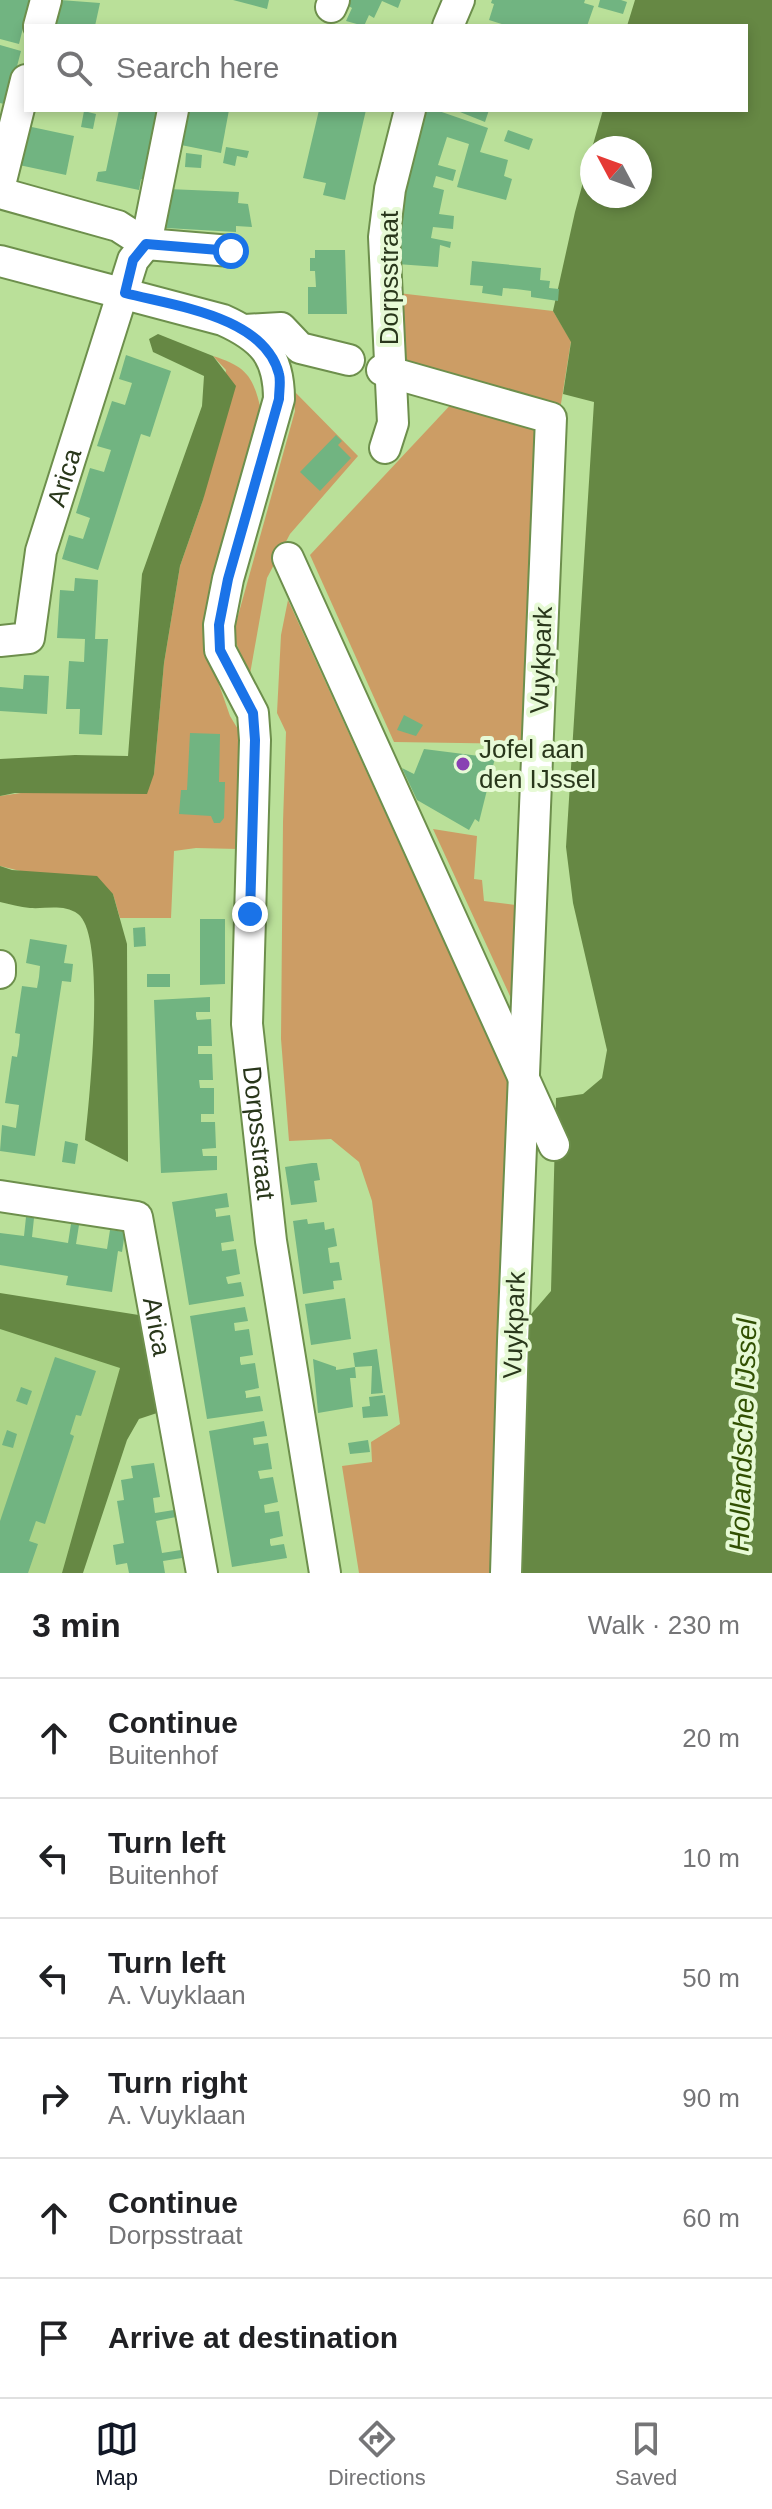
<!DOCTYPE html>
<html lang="en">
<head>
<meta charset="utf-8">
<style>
  :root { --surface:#fff; --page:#f2f2f2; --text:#202124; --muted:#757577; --line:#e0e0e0; --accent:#111827 }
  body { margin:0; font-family:Helvetica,sans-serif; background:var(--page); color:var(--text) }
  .compass { position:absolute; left:580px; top:136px; width:72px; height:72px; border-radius:50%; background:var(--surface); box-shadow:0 4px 12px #0003; rotate:311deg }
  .stop { position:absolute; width:24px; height:24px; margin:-18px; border:6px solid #1a73e8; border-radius:50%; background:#fff }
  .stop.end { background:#1a73e8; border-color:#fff; box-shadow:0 2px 8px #0008 }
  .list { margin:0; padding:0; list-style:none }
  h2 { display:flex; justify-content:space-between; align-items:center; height:104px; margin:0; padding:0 32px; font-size:34px }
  h2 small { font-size:26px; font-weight:400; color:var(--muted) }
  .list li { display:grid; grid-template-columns:52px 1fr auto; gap:24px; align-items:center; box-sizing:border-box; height:120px; padding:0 32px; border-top:2px solid var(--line) }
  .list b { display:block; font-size:30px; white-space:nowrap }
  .list p { margin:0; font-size:26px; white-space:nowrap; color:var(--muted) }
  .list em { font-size:26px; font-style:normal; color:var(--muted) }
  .icon { flex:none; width:44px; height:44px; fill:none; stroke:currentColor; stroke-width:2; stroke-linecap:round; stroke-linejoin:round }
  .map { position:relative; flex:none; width:772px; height:1573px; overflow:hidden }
  .search { position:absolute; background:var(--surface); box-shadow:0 4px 12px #0003; left:24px; right:24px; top:24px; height:88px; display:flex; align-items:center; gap:20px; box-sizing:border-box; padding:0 28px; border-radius:0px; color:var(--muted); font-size:30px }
  .sheet { height:824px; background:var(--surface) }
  nav { display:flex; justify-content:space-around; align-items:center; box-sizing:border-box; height:112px; border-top:2px solid var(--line); background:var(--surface); font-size:22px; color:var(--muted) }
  nav a { display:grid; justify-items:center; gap:4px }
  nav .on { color:var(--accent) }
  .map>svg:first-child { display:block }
  .built { fill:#acd488 }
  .green { fill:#cc9d65 }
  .water { fill:#684 }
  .building { fill:#71b481 }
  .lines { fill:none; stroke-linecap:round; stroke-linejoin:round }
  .minor-casing { stroke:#6d8f4c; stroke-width:34 }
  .minor { stroke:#fff; stroke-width:30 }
  .route { stroke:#1a73e8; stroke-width:10 }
  .poi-dot { fill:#8941b3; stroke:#e7fad6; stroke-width:3 }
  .labels { text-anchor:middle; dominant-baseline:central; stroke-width:8; stroke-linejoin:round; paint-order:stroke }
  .street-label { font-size:26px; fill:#29371b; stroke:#e7fad6 }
  .poi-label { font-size:26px; fill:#29371b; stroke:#e7fad6; text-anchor:start }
  .water-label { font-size:28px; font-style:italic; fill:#315002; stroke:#e7fad6 }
</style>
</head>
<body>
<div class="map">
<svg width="772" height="1573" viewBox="0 0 772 1573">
  <rect width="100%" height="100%" fill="#bae099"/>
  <!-- built -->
  <polygon class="built" points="0,1296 145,1324 74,1573 0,1573"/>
  <!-- green -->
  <g class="green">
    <polygon points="398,293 553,311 571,341 560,410 399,368"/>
    <path d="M213 356C247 367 253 376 261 410L208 653 230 716 245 741 238 849 196 848 174 851 171 918H120L113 894 0 866V796L154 774 164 663 180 566 203 500 226 370Z"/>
    <polygon points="292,389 358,456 290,534 267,578 250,674 235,641 236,623 295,411"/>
    <polygon points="456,399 540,421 528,734 518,744 394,742 310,555"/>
    <polygon points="288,600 515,1097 498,1573 359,1573 342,1466 372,1462 371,1442 400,1424 372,1201 359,1162 331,1139 289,1141 281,1039 283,822 286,732 277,713 281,635"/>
    <polygon points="433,829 477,836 474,879 482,880 484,901 523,906 522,1022"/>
  </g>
  <!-- water -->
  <g class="water">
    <polygon points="635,0 772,0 772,1573 520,1573 527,1319 551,1291 556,1098 583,1094 602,1078 607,1050 573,903 566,847 594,402 563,394 571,342 553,311 575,212 592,149 592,196 640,196 640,148 592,148 603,110 746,110 746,26 627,26"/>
    <polygon points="158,334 213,356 236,386 203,500 180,566 164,663 154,774 147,794 15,793 0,796 0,759 75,755 128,756 142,574 202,406 204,376 153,352 149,339"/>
    <path d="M0 866 12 870 97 876 113 894 127 944 128 1162 85 1140C89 1102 107 936 78 914 64 904 47 909 30 908 20 907 10 904 0 902Z"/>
    <polygon points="0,1293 145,1316 160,1412 139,1419 127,1440 83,1573 62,1573 120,1368 0,1329"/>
  </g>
  <!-- building -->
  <g class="building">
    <polygon points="0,0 30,0 19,44 0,39"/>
    <polygon points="60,0 100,3 95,26 54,26"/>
    <polygon points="233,0 269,0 267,9"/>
    <polygon points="349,0 401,0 398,8 382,1 374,18 369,15 364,26 346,21 352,8 347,5"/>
    <polygon points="492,0 585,0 584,3 594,6 587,26 508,26 489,20 494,4 491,3"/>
    <polygon points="600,0 621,0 627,2 623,14 598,7"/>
    <polygon points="0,45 21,51 9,97 6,96 4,104 0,103"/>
    <polygon points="119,110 160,111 145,180 141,179 139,190 96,181 98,172 106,171"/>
    <polygon points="188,110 229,110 221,153 181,145"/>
    <polygon points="319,110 366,110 345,200 323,195 326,183 303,178"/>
    <polygon points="423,110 436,110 488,128 480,152 508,160 504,176 512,179 506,200 457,187 469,144 447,137 438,165 456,170 453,181 436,176 433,187 444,190 439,214 454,216 453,229 433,227 431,238 451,242 450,248 440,245 438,267 397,264 400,205"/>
    <polygon points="455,110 489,110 485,122"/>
    <polygon points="84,111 96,114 93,129 81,127"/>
    <polygon points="27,126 74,136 66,175 19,165"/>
    <polygon points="508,130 533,139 529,150 504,141"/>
    <polygon points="226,147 249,151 247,158 237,156 235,166 223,163"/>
    <polygon points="186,153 202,155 201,168 185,167"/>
    <polygon points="168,189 239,192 238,203 248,204 252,227 236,226 236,232 166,228"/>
    <polygon points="315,250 345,250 347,314 308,314 308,287 316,287 315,271 310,271 310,258 315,258"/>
    <polygon points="472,261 541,268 540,280 550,281 549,288 559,289 558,301 531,297 531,291 516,289 503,288 502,296 482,293 483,286 470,285"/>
    <polygon points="126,355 171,371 150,437 141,434 98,570 62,559 69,535 83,539 90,518 76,513 90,468 104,472 111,450 97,446 112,401 125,405 132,383 119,379"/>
    <polygon points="336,435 342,441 338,445 351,458 320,491 300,472"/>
    <polygon points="75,578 98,580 95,639 108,639 102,735 79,734 80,709 66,709 69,661 84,662 85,639 57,638 60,590 74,591"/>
    <polygon points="24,675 49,676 47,714 0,711 0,687 23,689"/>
    <polygon points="404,715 423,725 416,736 397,730"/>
    <polygon points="190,733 220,734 219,782 225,782 224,818 220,823 214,823 211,816 179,814 181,790 187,790"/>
    <polygon points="424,749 495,758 479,822 475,819 469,830 417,800 402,768 414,774"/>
    <polygon points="200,919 225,919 225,984 200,985"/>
    <polygon points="145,927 146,946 134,947 133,928"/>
    <polygon points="30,939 67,945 64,963 73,964 71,982 62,981 35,1156 0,1151 2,1125 16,1128 19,1105 5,1103 12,1056 17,1057 19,1045 20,1034 15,1033 22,986 37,988 39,977 40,966 26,963"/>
    <rect x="147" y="974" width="23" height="13"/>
    <polygon points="210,997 210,1012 196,1012 196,1016 197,1020 211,1019 212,1046 198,1046 198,1054 212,1054 213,1080 199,1080 200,1088 214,1088 214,1114 201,1114 201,1122 215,1122 216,1148 202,1149 203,1156 217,1156 217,1170 161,1173 154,1000"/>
    <polygon points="65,1141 78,1144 75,1164 62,1162"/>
    <polygon points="312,1163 317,1163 320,1180 314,1181 317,1202 291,1205 285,1167"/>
    <polygon points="227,1193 229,1207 215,1209 216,1213 216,1217 230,1215 234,1241 221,1243 222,1251 236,1249 240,1274 226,1277 227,1281 228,1284 241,1282 244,1296 189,1305 172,1202"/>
    <polygon points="26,1217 34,1218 32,1237 68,1243 71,1224 79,1225 76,1244 107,1249 110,1230 125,1232 122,1252 118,1251 112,1292 66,1285 68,1276 0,1265 0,1233 24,1236"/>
    <polygon points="307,1219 308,1224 324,1222 325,1230 334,1228 337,1246 328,1248 330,1263 339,1262 342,1280 333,1281 334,1289 303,1294 293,1221"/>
    <polygon points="345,1298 351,1339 311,1345 305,1304"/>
    <polygon points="245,1307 248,1321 234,1323 235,1331 249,1329 253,1355 240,1357 240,1361 241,1365 255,1363 259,1388 245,1391 246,1395 246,1398 260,1396 263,1411 207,1419 190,1316"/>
    <polygon points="377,1349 383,1393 371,1394 372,1366 355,1367 353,1353"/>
    <polygon points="55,1357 96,1371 81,1416 76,1415 70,1434 74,1436 45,1524 36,1521 29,1541 38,1544 28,1573 0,1573 0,1521"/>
    <polygon points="313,1359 336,1367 336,1370 355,1367 356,1378 350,1378 353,1407 318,1413"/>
    <polygon points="21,1387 32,1391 27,1405 16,1401"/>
    <polygon points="385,1395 388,1416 363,1418 362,1407 370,1406 369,1397"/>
    <polygon points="264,1421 267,1436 253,1438 254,1445 268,1443 272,1469 258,1471 260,1479 273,1477 278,1502 264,1505 265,1513 279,1511 283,1536 270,1539 270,1543 271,1546 284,1544 287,1558 232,1567 209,1431"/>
    <polygon points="7,1430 17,1434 13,1448 2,1445"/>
    <polygon points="368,1440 370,1452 350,1454 348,1443"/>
    <polygon points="154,1463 160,1497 153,1498 155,1513 174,1510 176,1517 156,1521 162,1553 181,1550 182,1558 163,1561 165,1573 129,1573 127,1563 116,1565 113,1545 124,1543 117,1501 124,1500 121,1480 133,1478 131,1466"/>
  </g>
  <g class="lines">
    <defs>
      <g id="minor">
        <polyline points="331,7 334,0"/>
        <polyline points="39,26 46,0"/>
        <polyline points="448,26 459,0"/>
        <polyline points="0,185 26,80"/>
        <polyline points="0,193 118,226 146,244 231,251"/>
        <path id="s1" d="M0 261 223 320C263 338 279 356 279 399L228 579 219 625 220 650 253 713 255 740 247 1024 271 1241 325 1573"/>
        <polyline points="245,330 281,328 300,348 349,360"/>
        <polyline points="382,370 551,418 513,1341 506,1573"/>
        <polyline points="385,448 393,423 384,237 390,189 410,110"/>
        <polyline points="288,558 554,1145"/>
        <path id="s2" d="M0 641 29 638 41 551 133 260 146 244 173 110"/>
        <polyline points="0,966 0,973"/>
        <path id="s3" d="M0 1196 137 1217 202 1573"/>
      </g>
    </defs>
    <!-- minor casing -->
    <use href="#minor" class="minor-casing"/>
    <!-- minor -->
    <use href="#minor" class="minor"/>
  </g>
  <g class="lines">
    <!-- route -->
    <path class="route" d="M231 251 146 244 133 260 125 293C174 306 264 316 279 374 281 381 279 391 279 399L228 579 219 625 220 650 253 713 255 740 250 914"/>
  </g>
  <!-- markers -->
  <circle class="poi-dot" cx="463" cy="764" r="8"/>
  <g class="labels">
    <!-- street labels -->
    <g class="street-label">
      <text transform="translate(389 278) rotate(-90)">Dorpsstraat</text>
      <text stroke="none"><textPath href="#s2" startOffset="194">Arica</textPath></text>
      <text transform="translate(541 660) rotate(-88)">Vuykpark</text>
      <text stroke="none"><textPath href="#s1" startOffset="1086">Dorpsstraat</textPath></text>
      <text transform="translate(514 1325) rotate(-88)">Vuykpark</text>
      <text stroke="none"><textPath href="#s3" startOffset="250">Arica</textPath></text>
    </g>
    <!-- poi labels -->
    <g class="poi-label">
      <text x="479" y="749">Jofel aan<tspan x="479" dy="30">den IJssel</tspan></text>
    </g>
    <!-- water labels -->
    <g class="water-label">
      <text transform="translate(743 1435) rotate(-88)">Hollandsche IJssel</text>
    </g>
  </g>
</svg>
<svg class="compass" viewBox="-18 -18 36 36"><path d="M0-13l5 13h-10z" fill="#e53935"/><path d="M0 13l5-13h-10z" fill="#757577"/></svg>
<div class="stop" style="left:231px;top:251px"></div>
<div class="stop end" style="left:250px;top:914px"></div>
<div class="search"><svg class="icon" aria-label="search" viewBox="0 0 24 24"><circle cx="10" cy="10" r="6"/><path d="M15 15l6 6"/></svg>Search here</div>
</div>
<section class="sheet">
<h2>3 min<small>Walk · 230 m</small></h2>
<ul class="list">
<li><svg class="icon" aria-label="ahead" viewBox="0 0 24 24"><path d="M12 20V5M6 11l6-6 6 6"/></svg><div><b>Continue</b><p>Buitenhof</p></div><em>20 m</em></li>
<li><svg class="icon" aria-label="left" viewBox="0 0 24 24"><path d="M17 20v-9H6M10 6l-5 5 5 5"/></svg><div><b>Turn left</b><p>Buitenhof</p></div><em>10 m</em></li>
<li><svg class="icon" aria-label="left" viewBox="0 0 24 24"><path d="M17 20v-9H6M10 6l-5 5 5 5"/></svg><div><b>Turn left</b><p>A. Vuyklaan</p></div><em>50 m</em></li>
<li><svg class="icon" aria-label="right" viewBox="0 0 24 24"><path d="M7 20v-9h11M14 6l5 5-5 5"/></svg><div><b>Turn right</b><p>A. Vuyklaan</p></div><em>90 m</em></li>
<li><svg class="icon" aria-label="ahead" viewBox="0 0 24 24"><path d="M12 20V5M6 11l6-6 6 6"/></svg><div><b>Continue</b><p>Dorpsstraat</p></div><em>60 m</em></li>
<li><svg class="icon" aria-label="arrive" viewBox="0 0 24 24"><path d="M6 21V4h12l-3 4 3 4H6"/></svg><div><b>Arrive at destination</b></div></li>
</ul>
</section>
<nav>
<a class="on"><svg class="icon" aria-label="map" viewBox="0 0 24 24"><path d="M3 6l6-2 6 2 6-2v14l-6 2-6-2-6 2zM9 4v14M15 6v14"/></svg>Map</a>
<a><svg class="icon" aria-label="directions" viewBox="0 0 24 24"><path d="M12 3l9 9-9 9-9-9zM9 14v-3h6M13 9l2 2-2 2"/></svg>Directions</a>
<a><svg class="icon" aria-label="saved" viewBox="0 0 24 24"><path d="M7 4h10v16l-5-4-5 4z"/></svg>Saved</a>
</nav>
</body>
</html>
